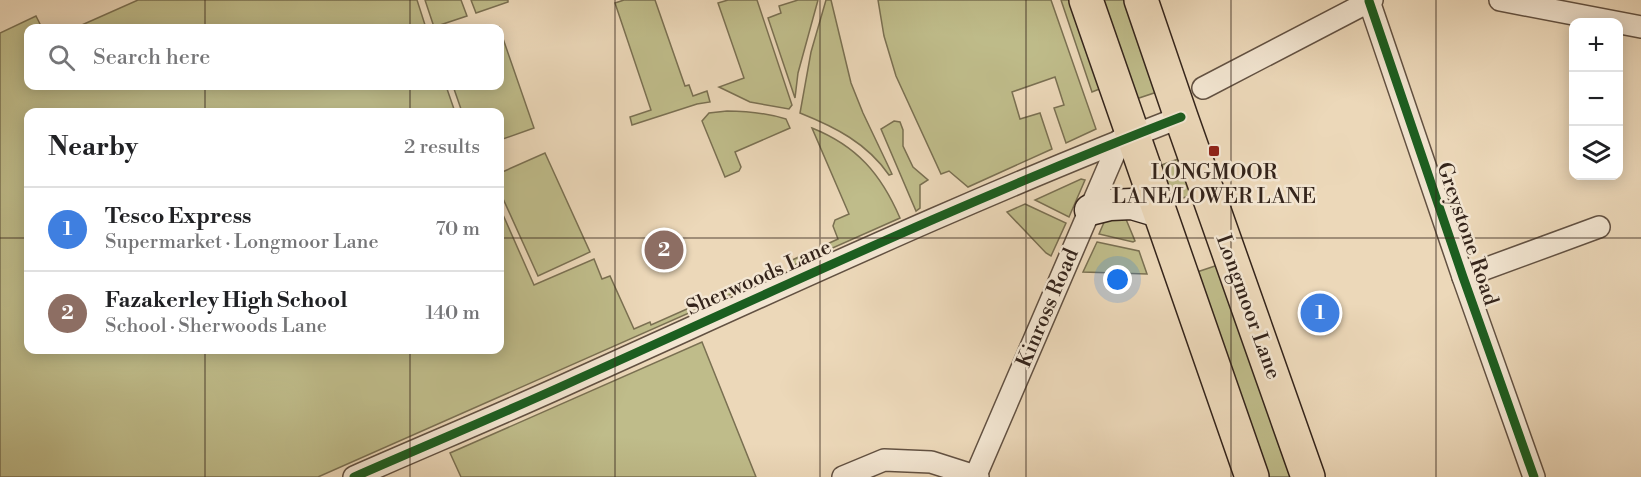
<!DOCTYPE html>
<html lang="en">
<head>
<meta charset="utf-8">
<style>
  :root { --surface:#fff; --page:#f6f6f6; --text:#202124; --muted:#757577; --line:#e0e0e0; --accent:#d93025 }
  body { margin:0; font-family:"Libre Bodoni",serif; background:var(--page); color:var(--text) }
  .controls { position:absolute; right:18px; top:18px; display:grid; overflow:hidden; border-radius:12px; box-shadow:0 3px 15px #0003 }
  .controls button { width:54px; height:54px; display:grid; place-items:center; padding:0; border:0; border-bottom:2px solid var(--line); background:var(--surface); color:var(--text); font:30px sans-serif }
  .you { position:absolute; left:1118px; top:280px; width:21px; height:21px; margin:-15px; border:4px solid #fff; border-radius:50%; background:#1a73e8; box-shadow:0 0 0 9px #1a73e833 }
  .badge { display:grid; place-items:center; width:39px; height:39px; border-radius:50%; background:var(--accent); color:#fff; font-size:20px; font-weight:700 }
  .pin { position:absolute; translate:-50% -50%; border:3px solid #fff; box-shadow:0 2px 6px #0006 }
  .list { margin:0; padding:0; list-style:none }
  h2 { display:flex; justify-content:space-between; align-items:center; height:78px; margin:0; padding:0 24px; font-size:26px }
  h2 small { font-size:20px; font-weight:400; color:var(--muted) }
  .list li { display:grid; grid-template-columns:39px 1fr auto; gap:18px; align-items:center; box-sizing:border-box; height:84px; padding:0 24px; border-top:2px solid var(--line) }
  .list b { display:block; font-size:22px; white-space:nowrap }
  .list p { margin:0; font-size:20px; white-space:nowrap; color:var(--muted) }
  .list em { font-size:20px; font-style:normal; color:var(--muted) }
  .icon { flex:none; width:33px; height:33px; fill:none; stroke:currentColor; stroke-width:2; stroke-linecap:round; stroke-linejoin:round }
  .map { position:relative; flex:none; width:1641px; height:477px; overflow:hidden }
  .search { position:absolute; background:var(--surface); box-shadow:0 3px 15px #0003; left:24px; top:24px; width:480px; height:66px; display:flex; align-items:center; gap:15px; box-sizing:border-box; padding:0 21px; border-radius:12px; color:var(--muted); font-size:22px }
  .panel { position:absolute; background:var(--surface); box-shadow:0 3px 15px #0003; left:24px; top:108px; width:480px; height:246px; border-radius:12px }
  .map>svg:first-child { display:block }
  .green { fill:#bfbc8a; stroke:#7a7052; stroke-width:1.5 }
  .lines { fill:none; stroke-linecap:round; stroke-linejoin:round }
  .minor-casing { stroke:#625142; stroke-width:24 }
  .secondary-casing { stroke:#34241b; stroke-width:33 }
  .primary-casing { stroke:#34241b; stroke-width:36 }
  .minor { stroke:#f3e6d2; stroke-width:21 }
  .secondary { stroke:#f3e6d2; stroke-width:30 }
  .primary { stroke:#ecd8b9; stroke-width:33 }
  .cycleway-casing { stroke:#f3e6d2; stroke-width:13 }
  .cycleway { stroke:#1b5e20; stroke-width:9 }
  .grid { fill:none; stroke:#34241b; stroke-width:1.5; stroke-opacity:0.55 }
  .poi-dot { fill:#8f2418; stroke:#f3e6d2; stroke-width:2 }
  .labels { text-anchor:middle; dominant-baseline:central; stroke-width:5; stroke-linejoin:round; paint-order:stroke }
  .poi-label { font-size:21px; fill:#34241b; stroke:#f3e6d2 }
  .street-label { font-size:21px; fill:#34241b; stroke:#f3e6d2 }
</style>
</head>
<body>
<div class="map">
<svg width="1641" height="477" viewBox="0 0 1641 477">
  <rect width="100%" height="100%" fill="#ecd8b9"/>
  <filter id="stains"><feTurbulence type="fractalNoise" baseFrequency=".00333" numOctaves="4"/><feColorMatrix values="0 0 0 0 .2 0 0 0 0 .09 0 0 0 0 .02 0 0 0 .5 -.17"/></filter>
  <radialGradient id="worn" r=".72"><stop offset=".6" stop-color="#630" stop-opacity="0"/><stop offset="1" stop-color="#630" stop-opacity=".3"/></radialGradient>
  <!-- green -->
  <g class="green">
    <polygon points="138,0 417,0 426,28 75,28"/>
    <polygon points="425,0 461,0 467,16 434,27"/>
    <polygon points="471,0 508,0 508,2 476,13"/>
    <polygon points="624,0 655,0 685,86 689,85 693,96 707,91 710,102 697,104 632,125 630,117 651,110 615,3"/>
    <polygon points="728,0 757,0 792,105 789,109 750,102 719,87 744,78 718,3"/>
    <polygon points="798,0 818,0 798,73 795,98 768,18 781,13 779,6"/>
    <path d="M826 0H831L851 83 863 113 892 174 889 175C867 143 835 127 800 113L811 52Z"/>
    <polygon points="878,0 1051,0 1096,129 1066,143 1054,108 1064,105 1055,77 1012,92 1020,119 1040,113 1052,149 968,187 949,171 941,174 896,76 884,36"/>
    <polygon points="1061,0 1071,0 1102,88 1092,92"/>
    <polygon points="1099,0 1127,0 1156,91 1154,93 1136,99"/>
    <polygon points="36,16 42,28 28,28 28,86 446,86 455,112 28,112 28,350 500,350 500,208 534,285 594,259 602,279 610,276 634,329 650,322 651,325 759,277 759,282 318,477 0,477 0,33"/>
    <polygon points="499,27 534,128 500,140 500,112 462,112 453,86 500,86 500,28 495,28"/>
    <path d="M727 111C747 111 766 113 786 119L790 128 735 152 741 167 739 171 725 177 702 121 709 113Z"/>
    <polygon points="894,121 900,122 903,130 903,146 913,167 928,180 920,185 920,208 916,211 881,129"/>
    <path d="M812 128C857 146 881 174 900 218L792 266 790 261 838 239 833 226 835 220 849 214Z"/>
    <polygon points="545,153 590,252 538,276 500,192 500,173"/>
    <polygon points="1181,158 1194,194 1169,203 1156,167"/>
    <polygon points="1081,179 1085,180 1069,217 1035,200"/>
    <polygon points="1025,204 1066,223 1051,256 1046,253 1007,212"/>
    <polygon points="1123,212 1135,241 1133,242 1099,234 1108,213"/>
    <polygon points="1097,242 1139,251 1147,274 1083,272"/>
    <polygon points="1218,265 1292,477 1266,477 1194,273"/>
    <polygon points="702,342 756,477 461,477 450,453"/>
  </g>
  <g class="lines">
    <defs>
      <g id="minor">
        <polyline points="1500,0 1641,27"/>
        <polyline points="1369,1 1463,277 1534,477"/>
        <polyline points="1203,88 1372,0"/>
        <polyline points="1463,277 1599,227"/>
        <polyline points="976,475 1120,140"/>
        <path d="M354 477C429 444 504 413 578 379 778 289 976 196 1181 117"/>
        <polyline points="843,477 884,460 931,462 978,477"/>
      </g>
      <polyline id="secondary" points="1090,210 1110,205 1132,204 1159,212"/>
      <g id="primary">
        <polyline points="1086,0 1252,477"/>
        <polyline points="1141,0 1181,117 1308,477"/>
      </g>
    </defs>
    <!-- minor casing -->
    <use href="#minor" class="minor-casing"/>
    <!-- secondary casing -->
    <use href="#secondary" class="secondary-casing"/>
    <!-- primary casing -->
    <use href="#primary" class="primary-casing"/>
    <!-- minor -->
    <use href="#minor" class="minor"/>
    <!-- secondary -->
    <use href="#secondary" class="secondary"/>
    <!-- primary -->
    <use href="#primary" class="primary"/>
    <defs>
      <g id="cycleway">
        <polyline points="1369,1 1463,277 1534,477"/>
        <path d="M354 477C429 444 504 413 578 379 778 289 976 196 1181 117"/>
      </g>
    </defs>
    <!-- cycleway casing -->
    <use href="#cycleway" class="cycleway-casing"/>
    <!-- cycleway -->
    <use href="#cycleway" class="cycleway"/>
  </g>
  <!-- grid -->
  <path class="grid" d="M205 0V28M410 0V28M615 0V477M820 0V477M1026 0V477M1231 0V477M1436 0V477M205 86V112M410 86V112M0 238H28M500 238H1641M205 350V477M410 350V477"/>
  <!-- markers -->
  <rect class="poi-dot" x="1208" y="145" width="12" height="12" rx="3"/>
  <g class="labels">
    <!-- poi labels -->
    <g class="poi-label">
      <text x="1214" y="173">LONGMOOR<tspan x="1214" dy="24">LANE/LOWER LANE</tspan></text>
    </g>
    <!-- street labels -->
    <g class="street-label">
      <text transform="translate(1467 234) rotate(71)">Greystone Road</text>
      <text transform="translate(759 278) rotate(-24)">Sherwoods Lane</text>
      <text transform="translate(1248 307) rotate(70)">Longmoor Lane</text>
      <text transform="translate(1048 308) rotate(-67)">Kinross Road</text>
    </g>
  </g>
  <rect width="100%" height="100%" filter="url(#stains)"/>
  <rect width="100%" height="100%" fill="url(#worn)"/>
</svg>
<div class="controls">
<button>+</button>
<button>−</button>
<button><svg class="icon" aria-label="layers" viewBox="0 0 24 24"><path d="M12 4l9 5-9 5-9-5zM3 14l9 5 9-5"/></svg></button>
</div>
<div class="you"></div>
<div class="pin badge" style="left:1320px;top:313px;background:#3f7fe0">1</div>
<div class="pin badge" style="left:664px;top:250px;background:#8d6e63">2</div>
<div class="search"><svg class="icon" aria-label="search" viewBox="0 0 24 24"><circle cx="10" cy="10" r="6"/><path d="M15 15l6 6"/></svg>Search here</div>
<section class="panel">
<h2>Nearby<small>2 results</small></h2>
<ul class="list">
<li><span class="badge" style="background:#3f7fe0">1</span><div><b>Tesco Express</b><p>Supermarket · Longmoor Lane</p></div><em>70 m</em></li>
<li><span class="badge" style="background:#8d6e63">2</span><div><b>Fazakerley High School</b><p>School · Sherwoods Lane</p></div><em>140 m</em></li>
</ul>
</section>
</div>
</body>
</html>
